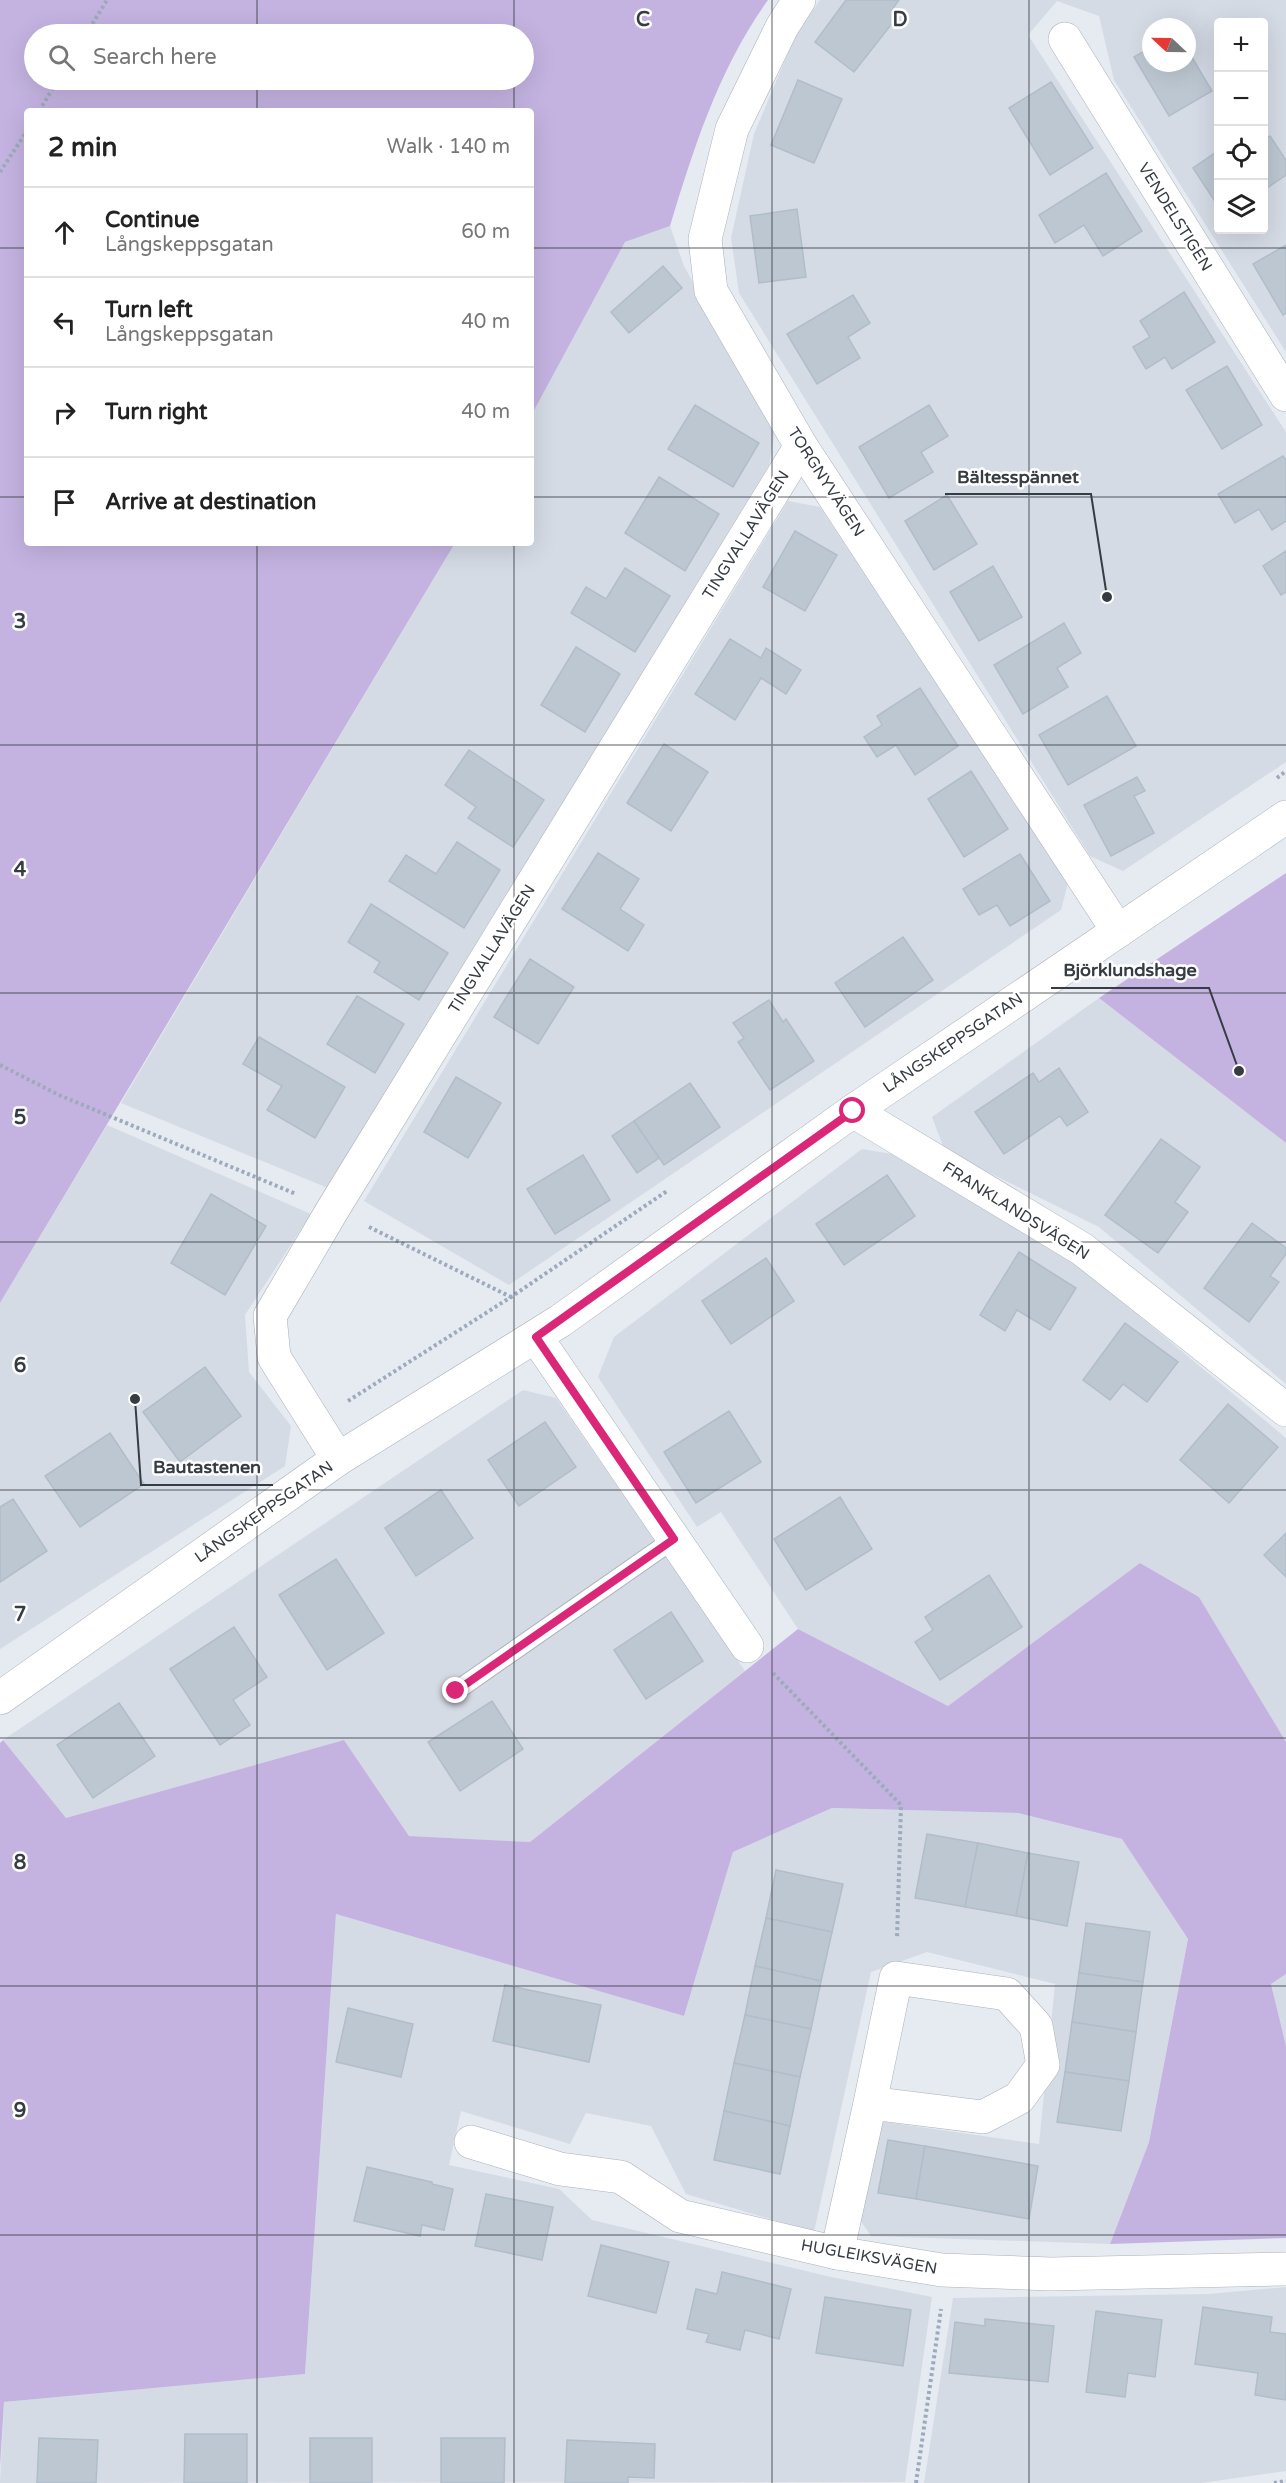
<!DOCTYPE html>
<html lang="en">
<head>
<meta charset="utf-8">
<style>
  :root { --surface:#fff; --page:#f2f2f2; --text:#222; --muted:#767676; --line:#e0e0e0 }
  body { margin:0; font-family:"Varela Round",sans-serif; background:var(--page); color:var(--text) }
  .controls { position:absolute; right:18px; top:18px; display:grid; overflow:hidden; border-radius:6px; box-shadow:0 6px 24px #0002 }
  .controls button { width:54px; height:54px; display:grid; place-items:center; padding:0; border:0; border-bottom:2px solid var(--line); background:var(--surface); color:var(--text); font:30px sans-serif }
  .compass { position:absolute; left:1142px; top:18px; width:54px; height:54px; border-radius:50%; background:var(--surface); box-shadow:0 6px 24px #0002; rotate:292deg }
  .stop { position:absolute; width:18px; height:18px; margin:-14px; border:4px solid #db2777; border-radius:50%; background:#fff }
  .stop.end { background:#db2777; border-color:#fff; box-shadow:0 2px 6px #0008 }
  .list { margin:0; padding:0; list-style:none }
  h2 { display:flex; justify-content:space-between; align-items:center; height:78px; margin:0; padding:0 24px; font-size:26px }
  h2 small { font-size:20px; font-weight:400; color:var(--muted) }
  .list li { display:grid; grid-template-columns:39px 1fr auto; gap:18px; align-items:center; box-sizing:border-box; height:90px; padding:0 24px; border-top:2px solid var(--line) }
  .list b { display:block; font-size:22px; white-space:nowrap }
  .list p { margin:0; font-size:20px; white-space:nowrap; color:var(--muted) }
  .list em { font-size:20px; font-style:normal; color:var(--muted) }
  .icon { flex:none; width:33px; height:33px; fill:none; stroke:currentColor; stroke-width:2; stroke-linecap:round; stroke-linejoin:round }
  .map { position:relative; flex:none; width:1286px; height:2483px; overflow:hidden }
  .search { position:absolute; background:var(--surface); box-shadow:0 6px 24px #0002; left:24px; top:24px; width:510px; height:66px; display:flex; align-items:center; gap:15px; box-sizing:border-box; padding:0 21px; border-radius:33px; color:var(--muted); font-size:22px }
  .panel { position:absolute; background:var(--surface); box-shadow:0 6px 24px #0002; left:24px; top:108px; width:510px; height:438px; border-radius:6px }
  .map>svg:first-child { display:block }
  .residential { fill:#d5dbe5; fill-rule:evenodd }
  .green { fill:#c4b3e1; fill-rule:evenodd }
  .building { fill:#bdc7d1; stroke:#b1bdcb; stroke-width:1.5 }
  .lines { fill:none; stroke-linecap:round; stroke-linejoin:round }
  .service-casing { stroke:#aab2bc; stroke-width:20 }
  .minor-casing { stroke:#aab2bc; stroke-width:34 }
  .path { stroke:#9daabc; stroke-width:4; stroke-dasharray:3 3; stroke-linecap:butt }
  .service { stroke:#fff; stroke-width:18 }
  .minor { stroke:#fff; stroke-width:33 }
  .route { stroke:#db2777; stroke-width:8 }
  .grid { fill:none; stroke:#363c43; stroke-width:1.5; stroke-opacity:0.55 }
  .labels { text-anchor:middle; dominant-baseline:central; stroke-width:5; stroke-linejoin:round; paint-order:stroke }
  .street-label { font-size:16px; fill:#363c43; stroke:#fff }
  .grid-label { font-size:20px; text-anchor:middle; font-weight:bold; fill:#363c43; stroke:#fff; stroke-width:5; stroke-linejoin:round; paint-order:stroke }
  .leader { fill:none; stroke:#363c43; stroke-width:2 }
  .callout-dot { fill:#363c43; stroke:#fff; stroke-width:2 }
  .callout-label { font-size:18px; text-anchor:middle; font-weight:bold; fill:#363c43; stroke:#fff; stroke-width:5; stroke-linejoin:round; paint-order:stroke }
</style>
</head>
<body>
<div class="map">
<svg width="1286" height="2483" viewBox="0 0 1286 2483">
  <rect width="100%" height="100%" fill="#e6eaf1"/>
  <!-- residential -->
  <g class="residential">
    <path d="M820 0H1286V352L1114 80 1099 16 1057 1 1028 35 1286 432V762L1123 871 1090 856 739 293 731 238 754 134 796 34ZM1218 22H1264V230H1218ZM1151 27H1187V63H1151Z"/>
    <polygon points="670,226 684,266 775,430 769,465 328,1188 121,1103 455,543 531,543 531,416 625,242"/>
    <polygon points="788,501 820,507 1068,883 1061,910 509,1285 364,1201"/>
    <polygon points="1099,998 1286,1143 1286,1384 1099,1227 945,1151 932,1117"/>
    <polygon points="107,1125 311,1214 245,1315 249,1372 291,1426 285,1466 0,1649 0,1303"/>
    <polygon points="862,1149 892,1154 1072,1260 1286,1438 1286,1742 1199,1597 1140,1563 948,1706 798,1629 721,1512 697,1527 598,1377 614,1337"/>
    <polygon points="523,1390 556,1398 745,1671 530,1842 409,1836 344,1740 66,1819 3,1740"/>
    <polygon points="832,1808 1018,1813 1122,1839 1188,1939 1149,2142 1110,2244 871,2236 860,2220 878,2121 1039,2144 1055,1984 927,1952 871,1972 814,2232 686,2194 651,2126 586,2113 570,2144 461,2111 449,2165 559,2189 592,2220 831,2277 932,2297 905,2482 0,2483 4,2402 305,2374 336,1914 684,2016 733,1852"/>
    <polygon points="1286,1974 1286,2046 1271,1984"/>
    <polygon points="1286,2287 1286,2471 1201,2483 924,2483 953,2298 1208,2294"/>
  </g>
  <!-- green -->
  <g class="green">
    <path d="M0 0H768C719 68 694 147 670 226L625 242 531 416V111H27V543H455L0 1303ZM34 34H524V80H34Z"/>
    <polygon points="1286,873 1286,1143 1099,998"/>
    <polygon points="1140,1563 1199,1597 1286,1742 1286,1974 1271,1984 1286,2046 1286,2238 1110,2244 1149,2142 1188,1939 1122,1839 1018,1813 832,1808 733,1852 684,2016 336,1914 305,2374 4,2402 0,2467 0,1743 3,1740 66,1818 344,1740 409,1836 530,1842 798,1629 948,1706"/>
  </g>
  <!-- building -->
  <g class="building">
    <polygon points="846,0 899,0 891,11 898,16 854,72 815,42"/>
    <polygon points="1151,47 1151,63 1187,63 1187,49 1212,91 1169,116 1134,57"/>
    <polygon points="798,80 842,99 814,163 771,145"/>
    <polygon points="1051,82 1093,148 1050,175 1009,108"/>
    <polygon points="1270,136 1286,160 1286,175 1264,190 1264,140"/>
    <polygon points="1218,151 1218,206 1193,168"/>
    <polygon points="1106,173 1142,231 1103,256 1084,225 1055,243 1039,215"/>
    <polygon points="797,209 806,277 759,283 750,216"/>
    <polygon points="1286,245 1286,313 1283,315 1253,264"/>
    <polygon points="663,266 682,288 629,333 611,312"/>
    <polygon points="1184,292 1215,342 1172,369 1165,357 1146,369 1133,347 1150,337 1140,321"/>
    <polygon points="853,295 870,323 848,337 860,358 817,384 787,334"/>
    <polygon points="1227,366 1262,425 1222,449 1186,390"/>
    <polygon points="695,405 759,443 733,487 668,449"/>
    <polygon points="929,405 948,436 921,452 933,472 889,498 859,447"/>
    <polygon points="1283,456 1286,460 1286,521 1272,530 1259,509 1235,523 1218,494"/>
    <polygon points="659,477 719,514 685,571 625,533"/>
    <polygon points="947,495 977,544 934,570 905,521"/>
    <polygon points="795,531 837,555 805,611 763,587"/>
    <polygon points="1286,551 1286,592 1281,595 1263,566"/>
    <polygon points="993,566 1022,617 979,641 950,592"/>
    <polygon points="625,568 670,596 635,652 571,613 586,587 606,599"/>
    <polygon points="1064,623 1081,653 1057,668 1068,687 1023,714 994,665"/>
    <polygon points="730,639 761,658 766,648 801,670 786,694 761,678 735,720 695,694"/>
    <polygon points="576,647 620,674 585,732 541,705"/>
    <polygon points="920,688 958,746 915,775 896,745 877,757 864,737 882,725 877,716"/>
    <polygon points="1107,696 1136,746 1068,785 1039,735"/>
    <polygon points="664,744 708,772 671,831 627,803"/>
    <polygon points="469,750 544,800 513,847 468,818 476,807 445,785"/>
    <polygon points="971,771 1008,829 964,857 928,799"/>
    <polygon points="1137,777 1145,791 1134,796 1154,833 1111,856 1084,805"/>
    <polygon points="457,842 500,870 464,928 389,881 406,855 436,874"/>
    <polygon points="598,853 639,879 620,909 644,925 628,951 562,909"/>
    <polygon points="1020,854 1050,901 1010,926 997,905 979,915 963,889"/>
    <polygon points="371,904 448,953 419,1000 374,972 380,962 348,942"/>
    <polygon points="903,937 933,980 865,1027 835,983"/>
    <polygon points="530,959 574,987 538,1044 494,1017"/>
    <polygon points="357,996 404,1024 375,1073 327,1044"/>
    <polygon points="769,1000 783,1022 786,1019 814,1061 770,1090 738,1042 744,1038 733,1023"/>
    <polygon points="259,1037 345,1087 315,1138 267,1110 282,1086 243,1064"/>
    <polygon points="1059,1068 1088,1112 1067,1126 1060,1116 1004,1154 975,1112 1033,1073 1039,1082"/>
    <polygon points="456,1077 501,1103 468,1158 424,1132"/>
    <polygon points="690,1083 720,1127 664,1165 634,1121"/>
    <polygon points="634,1121 659,1158 637,1173 612,1136"/>
    <polygon points="1161,1139 1200,1167 1175,1202 1188,1212 1158,1253 1105,1215"/>
    <polygon points="583,1155 610,1200 555,1234 527,1189"/>
    <polygon points="887,1175 915,1216 844,1265 816,1224"/>
    <polygon points="211,1194 266,1226 225,1295 171,1263"/>
    <polygon points="1252,1223 1286,1248 1286,1254 1270,1276 1279,1282 1249,1322 1204,1288"/>
    <polygon points="1019,1252 1076,1288 1050,1330 1017,1310 1005,1331 980,1315"/>
    <polygon points="766,1258 794,1301 731,1344 702,1301"/>
    <polygon points="1125,1323 1178,1362 1147,1402 1123,1384 1110,1400 1083,1380"/>
    <polygon points="205,1367 241,1416 180,1462 143,1412"/>
    <polygon points="1228,1404 1278,1447 1229,1503 1180,1460"/>
    <polygon points="729,1411 761,1462 696,1503 664,1452"/>
    <polygon points="545,1422 576,1467 519,1506 488,1460"/>
    <polygon points="110,1433 144,1484 80,1527 45,1476"/>
    <polygon points="441,1490 473,1538 416,1576 385,1528"/>
    <polygon points="840,1497 872,1549 806,1590 774,1539"/>
    <polygon points="13,1499 47,1551 0,1582 0,1507"/>
    <polygon points="1286,1533 1286,1577 1264,1555"/>
    <polygon points="336,1559 384,1633 327,1670 279,1595"/>
    <polygon points="989,1575 1022,1627 940,1680 915,1642 933,1630 925,1617"/>
    <polygon points="671,1612 703,1661 646,1699 614,1650"/>
    <polygon points="234,1627 267,1677 233,1700 250,1725 220,1745 170,1669"/>
    <polygon points="492,1701 523,1749 460,1791 428,1742"/>
    <polygon points="119,1703 155,1756 93,1798 57,1745"/>
    <polygon points="927,1834 978,1843 965,1907 915,1898"/>
    <polygon points="978,1843 1028,1853 1016,1916 965,1907"/>
    <polygon points="1028,1853 1079,1862 1067,1926 1016,1916"/>
    <polygon points="776,1870 843,1884 832,1932 766,1918"/>
    <polygon points="766,1918 832,1932 821,1981 755,1966"/>
    <polygon points="1086,1923 1150,1932 1143,1982 1079,1973"/>
    <polygon points="755,1966 821,1981 811,2029 745,2015"/>
    <polygon points="1079,1973 1143,1982 1136,2032 1072,2022"/>
    <polygon points="505,1985 601,2005 589,2062 493,2041"/>
    <polygon points="348,2008 413,2024 401,2077 336,2062"/>
    <polygon points="745,2015 811,2029 800,2077 734,2063"/>
    <polygon points="1072,2022 1136,2032 1129,2081 1065,2072"/>
    <polygon points="734,2063 800,2077 790,2126 724,2111"/>
    <polygon points="1065,2072 1129,2081 1121,2131 1057,2122"/>
    <polygon points="724,2111 790,2126 780,2174 714,2160"/>
    <polygon points="888,2140 925,2146 916,2199 878,2193"/>
    <polygon points="925,2146 1038,2166 1029,2219 916,2199"/>
    <polygon points="367,2167 432,2182 432,2184 453,2189 444,2230 422,2225 420,2236 354,2221"/>
    <polygon points="486,2194 553,2207 542,2260 475,2246"/>
    <polygon points="601,2245 669,2262 656,2313 588,2296"/>
    <polygon points="722,2272 791,2289 779,2339 745,2330 740,2350 706,2342 709,2334 687,2329 696,2289 717,2294"/>
    <polygon points="825,2297 911,2310 903,2366 816,2353"/>
    <polygon points="1203,2307 1272,2317 1270,2332 1286,2334 1286,2400 1255,2395 1258,2373 1195,2364"/>
    <polygon points="1096,2311 1162,2320 1155,2377 1128,2373 1125,2397 1086,2392"/>
    <polygon points="985,2319 1054,2326 1048,2382 949,2373 955,2322 985,2326"/>
    <polygon points="185,2434 247,2434 247,2483 184,2483"/>
    <polygon points="39,2438 98,2440 96,2483 37,2483"/>
    <rect x="310" y="2438" width="62" height="45"/>
    <polygon points="441,2438 505,2438 504,2483 441,2483"/>
    <polygon points="567,2440 655,2444 654,2478 628,2477 628,2483 565,2483"/>
  </g>
  <g class="lines">
    <defs>
      <polyline id="service" points="456,1691 674,1539"/>
      <g id="minor">
        <polyline points="799,0 782,27 732,129 705,239 711,291 801,446 1118,931"/>
        <polyline points="1065,39 1286,395"/>
        <polyline points="853,1111 1082,1249 1286,1410"/>
        <polyline points="536,1337 747,1646"/>
        <polyline points="338,1459 274,1357 270,1316 333,1209 801,446"/>
        <polyline points="0,1698 338,1459 560,1321 853,1111 1286,817"/>
        <polyline points="471,2142 560,2169 621,2177 680,2216 837,2253 942,2270 1051,2274 1286,2269"/>
        <polyline points="837,2253 870,2103 983,2117 1019,2098 1043,2065 1036,2026 1007,1994 896,1978 870,2103"/>
      </g>
    </defs>
    <!-- service casing -->
    <use href="#service" class="service-casing"/>
    <!-- minor casing -->
    <use href="#minor" class="minor-casing"/>
    <!-- path -->
    <g class="path">
      <polyline points="86,34 107,0"/>
      <polyline points="39,111 58,80"/>
      <polyline points="0,172 27,131"/>
      <polyline points="1277,778 1286,771"/>
      <polyline points="0,1065 59,1095 296,1194"/>
      <polyline points="369,1227 513,1298"/>
      <polyline points="348,1401 511,1297 667,1191"/>
      <polyline points="773,1673 901,1805 897,1938"/>
      <polyline points="916,2483 941,2309"/>
      <polyline points="1274,2483 1286,2481"/>
    </g>
    <!-- service -->
    <use href="#service" class="service"/>
    <!-- minor -->
    <use href="#minor" class="minor"/>
  </g>
  <g class="lines">
    <!-- route -->
    <polyline class="route" points="456,1691 674,1539 536,1337 853,1111"/>
  </g>
  <!-- grid -->
  <path class="grid" d="M257 0V34M514 0V34M772 0V2483M1029 0V2483M257 80V111M514 80V111M0 248H27M531 248H1286M0 497H27M531 497H1286M257 543V2483M514 543V2483M0 745H1286M0 993H1286M0 1242H1286M0 1490H1286M0 1738H1286M0 1986H1286M0 2235H1286"/>
  <g class="labels">
    <!-- street labels -->
    <g class="street-label">
      <text transform="translate(1175 217) rotate(58)">VENDELSTIGEN</text>
      <text transform="translate(826 482) rotate(57)">TORGNYVÄGEN</text>
      <text transform="translate(746 535) rotate(-58)">TINGVALLAVÄGEN</text>
      <text transform="translate(492 949) rotate(-58)">TINGVALLAVÄGEN</text>
      <text transform="translate(953 1043) rotate(-34)">LÅNGSKEPPSGATAN</text>
      <text transform="translate(1016 1211) rotate(32)">FRANKLANDSVÄGEN</text>
      <text transform="translate(264 1512) rotate(-35)">LÅNGSKEPPSGATAN</text>
      <text transform="translate(869 2257) rotate(10)">HUGLEIKSVÄGEN</text>
    </g>
  </g>
  <g class="grid-label">
    <text x="643" y="26">C</text>
    <text x="900" y="26">D</text>
    <text x="20" y="628">3</text>
    <text x="20" y="876">4</text>
    <text x="20" y="1124">5</text>
    <text x="20" y="1372">6</text>
    <text x="20" y="1621">7</text>
    <text x="20" y="1869">8</text>
    <text x="20" y="2117">9</text>
  </g>
  <!-- callouts -->
  <path class="leader" d="M1107 597L1091 494H945M1239 1071L1209 988H1051M135 1399L141 1485H273"/>
  <g class="callout-dot">
    <circle cx="1107" cy="597" r="6"/>
    <circle cx="1239" cy="1071" r="6"/>
    <circle cx="135" cy="1399" r="6"/>
  </g>
  <g class="callout-label">
    <text x="1018" y="483">Bältesspännet</text>
    <text x="1130" y="976">Björklundshage</text>
    <text x="207" y="1473">Bautastenen</text>
  </g>
</svg>
<div class="controls">
<button>+</button>
<button>−</button>
<button><svg class="icon" aria-label="locate" viewBox="0 0 24 24"><circle cx="12" cy="12" r="6"/><path d="M12 2v4M12 18v4M2 12h4M18 12h4"/></svg></button>
<button><svg class="icon" aria-label="layers" viewBox="0 0 24 24"><path d="M12 4l9 5-9 5-9-5zM3 14l9 5 9-5"/></svg></button>
</div>
<svg class="compass" viewBox="-18 -18 36 36"><path d="M0-13l5 13h-10z" fill="#e53935"/><path d="M0 13l5-13h-10z" fill="#767676"/></svg>
<div class="stop" style="left:853px;top:1111px"></div>
<div class="stop end" style="left:456px;top:1691px"></div>
<div class="search"><svg class="icon" aria-label="search" viewBox="0 0 24 24"><circle cx="10" cy="10" r="6"/><path d="M15 15l6 6"/></svg>Search here</div>
<section class="panel">
<h2>2 min<small>Walk · 140 m</small></h2>
<ul class="list">
<li><svg class="icon" aria-label="ahead" viewBox="0 0 24 24"><path d="M12 20V5M6 11l6-6 6 6"/></svg><div><b>Continue</b><p>Långskeppsgatan</p></div><em>60 m</em></li>
<li><svg class="icon" aria-label="left" viewBox="0 0 24 24"><path d="M17 20v-9H6M10 6l-5 5 5 5"/></svg><div><b>Turn left</b><p>Långskeppsgatan</p></div><em>40 m</em></li>
<li><svg class="icon" aria-label="right" viewBox="0 0 24 24"><path d="M7 20v-9h11M14 6l5 5-5 5"/></svg><div><b>Turn right</b></div><em>40 m</em></li>
<li><svg class="icon" aria-label="arrive" viewBox="0 0 24 24"><path d="M6 21V4h12l-3 4 3 4H6"/></svg><div><b>Arrive at destination</b></div></li>
</ul>
</section>
</div>
</body>
</html>
